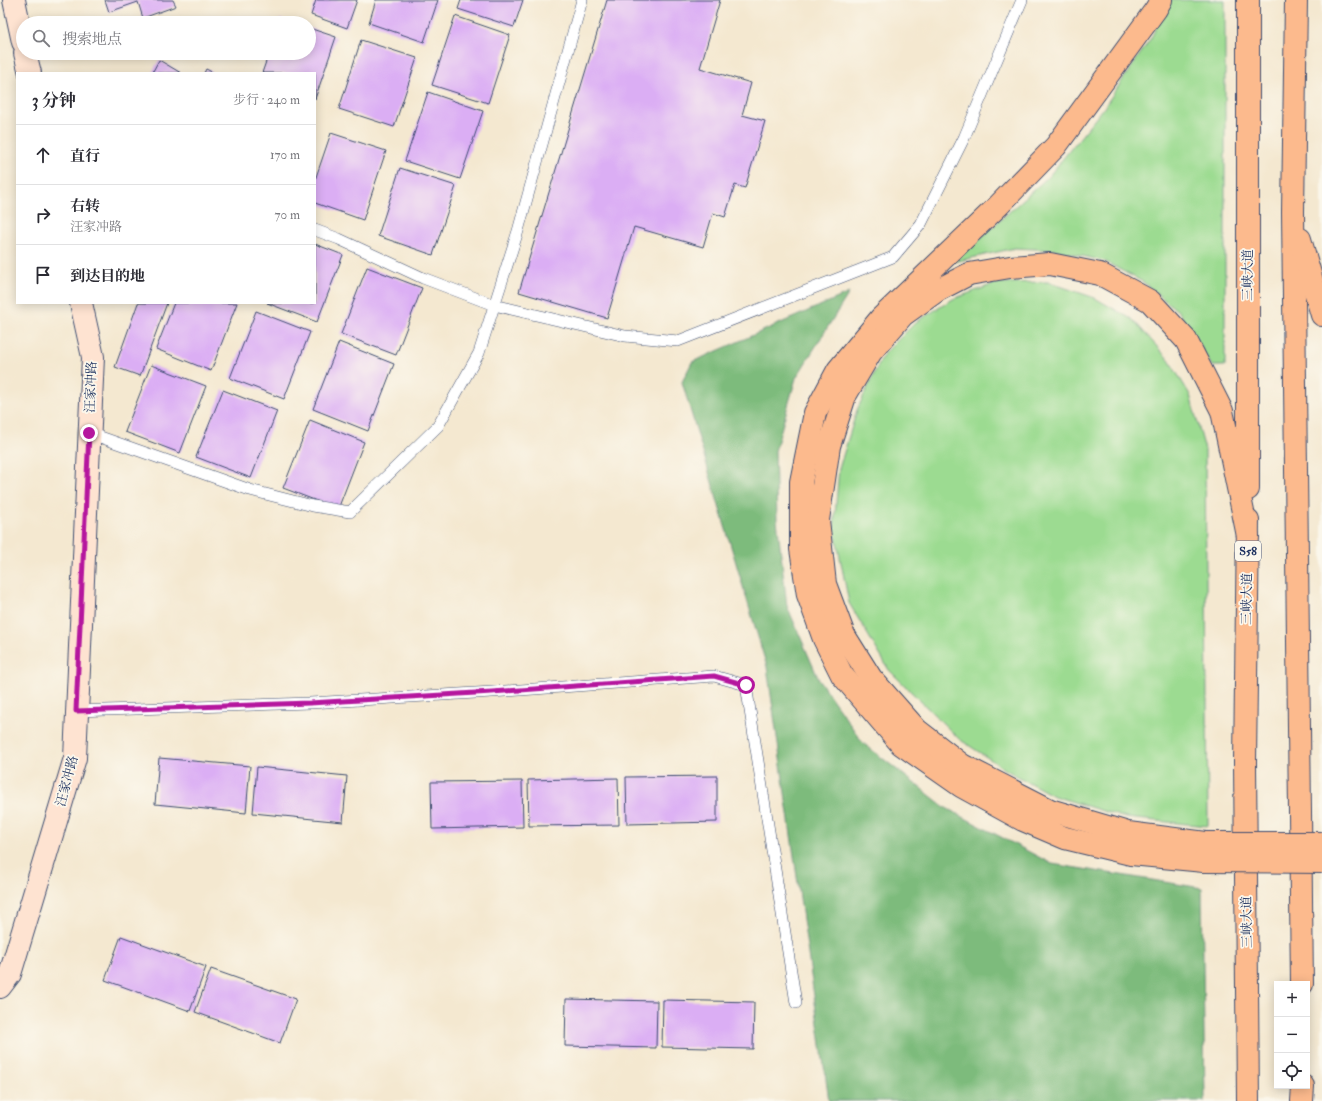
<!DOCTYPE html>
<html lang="zh">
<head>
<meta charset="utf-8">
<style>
  :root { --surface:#fff; --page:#f2f2f3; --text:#2b2b33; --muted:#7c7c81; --line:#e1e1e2 }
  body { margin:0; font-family:"IM FELL Double Pica","Noto Serif SC",serif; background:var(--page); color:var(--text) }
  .controls { position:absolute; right:12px; bottom:12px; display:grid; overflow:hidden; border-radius:0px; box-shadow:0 2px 10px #0003 }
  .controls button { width:36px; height:36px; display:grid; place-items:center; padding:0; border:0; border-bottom:1px solid var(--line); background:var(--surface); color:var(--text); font:20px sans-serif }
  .stop { position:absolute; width:12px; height:12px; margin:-9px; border:3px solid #b5179e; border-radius:50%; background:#fff }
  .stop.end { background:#b5179e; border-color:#fff; box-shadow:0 1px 4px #0008 }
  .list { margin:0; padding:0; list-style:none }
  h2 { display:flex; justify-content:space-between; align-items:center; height:52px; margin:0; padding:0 16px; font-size:17px }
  h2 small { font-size:13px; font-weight:400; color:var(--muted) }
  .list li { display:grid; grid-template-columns:26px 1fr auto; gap:12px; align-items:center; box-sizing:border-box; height:60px; padding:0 16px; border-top:1px solid var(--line) }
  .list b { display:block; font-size:15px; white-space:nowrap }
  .list p { margin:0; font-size:13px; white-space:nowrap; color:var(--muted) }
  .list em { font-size:13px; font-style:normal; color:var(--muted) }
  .icon { flex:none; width:22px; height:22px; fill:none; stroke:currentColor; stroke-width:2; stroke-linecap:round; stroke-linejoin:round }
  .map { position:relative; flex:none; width:1322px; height:1101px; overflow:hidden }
  .search { position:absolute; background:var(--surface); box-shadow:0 2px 10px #0003; left:16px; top:16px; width:300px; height:44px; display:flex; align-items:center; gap:10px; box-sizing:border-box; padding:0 14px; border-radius:22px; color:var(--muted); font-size:15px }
  .panel { position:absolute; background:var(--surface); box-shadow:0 2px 10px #0003; left:16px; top:72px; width:300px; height:232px; border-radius:0px }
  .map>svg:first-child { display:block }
  .green { fill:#9cdb91; stroke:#5c8578 }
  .forest { fill:#7dbb7b; stroke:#4c756c }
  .building { fill:#dbaef4 }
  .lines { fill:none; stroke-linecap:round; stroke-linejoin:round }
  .lane-casing { stroke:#3c4b6f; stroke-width:12 }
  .secondary-casing { stroke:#3c4b6f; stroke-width:24 }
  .highway-casing { stroke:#3c4b6f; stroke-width:24 }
  .lane { stroke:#fff; stroke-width:11 }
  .secondary { stroke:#fee3d1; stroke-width:22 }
  .highway { stroke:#fcba8d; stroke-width:22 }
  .highway-bridge-casing { stroke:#3c4b6f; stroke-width:24; stroke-linecap:butt }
  .highway-bridge { stroke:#fcba8d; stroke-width:22 }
  .route { stroke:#b5179e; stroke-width:5 }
  .labels { text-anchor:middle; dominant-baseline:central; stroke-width:3.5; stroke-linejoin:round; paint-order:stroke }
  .shield { fill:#fbf7ec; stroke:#5e6b89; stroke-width:1 }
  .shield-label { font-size:12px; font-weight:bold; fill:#1b2f5e }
  .street-label { font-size:13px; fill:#1b2f5e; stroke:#fbf7ec }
</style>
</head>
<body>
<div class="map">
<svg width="1322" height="1101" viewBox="0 0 1322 1101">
  <rect width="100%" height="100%" fill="#fbf7ec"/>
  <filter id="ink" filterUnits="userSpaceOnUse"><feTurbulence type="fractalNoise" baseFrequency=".025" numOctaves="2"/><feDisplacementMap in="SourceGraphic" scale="8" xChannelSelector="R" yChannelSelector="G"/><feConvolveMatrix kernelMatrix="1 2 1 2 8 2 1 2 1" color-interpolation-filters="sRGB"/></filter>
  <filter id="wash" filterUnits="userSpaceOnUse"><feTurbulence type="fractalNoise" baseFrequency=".012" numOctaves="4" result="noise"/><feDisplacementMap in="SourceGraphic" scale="16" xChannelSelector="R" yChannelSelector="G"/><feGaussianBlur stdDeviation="0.9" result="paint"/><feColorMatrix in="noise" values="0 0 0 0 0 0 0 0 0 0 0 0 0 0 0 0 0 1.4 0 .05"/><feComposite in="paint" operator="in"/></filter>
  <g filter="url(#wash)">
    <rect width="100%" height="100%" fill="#f4e8d0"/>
    <!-- green -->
    <g class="green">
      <polygon points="1169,0 1225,0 1225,366 1212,366 1179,312 1143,282 1104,261 1056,250 1015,248 954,262 1049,176 1103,109 1151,38"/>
      <polygon points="1048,282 1095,298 1133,320 1169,360 1190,395 1205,450 1208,826 1126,818 1054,796 1008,771 959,739 889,670 849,603 834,527 839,469 857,410 883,355 916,322 953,299 997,283"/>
    </g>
    <!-- forest -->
    <polygon class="forest" points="849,293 796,378 775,451 777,520 787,606 819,680 863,743 946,808 1052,864 1202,888 1205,1101 829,1101 767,667 682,382 692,362"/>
    <g id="blocks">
      <!-- building -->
      <g class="building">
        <polygon points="105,0 173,0 176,6 143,18 138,2 109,12"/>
        <polygon points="316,0 357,0 347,28 311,15"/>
        <polygon points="376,0 438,0 424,42 369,23"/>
        <polygon points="461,0 523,0 514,27 458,9"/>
        <polygon points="607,0 720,0 700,68 751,83 742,115 765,121 745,188 735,185 725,217 713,213 703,247 634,227 607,318 519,292"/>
        <polygon points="455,16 510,35 488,103 432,85"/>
        <polygon points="280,19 293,23 279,23"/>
        <polygon points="309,28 336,37 315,99 315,73 262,73 269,53 309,53"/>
        <polygon points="361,40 417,58 394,127 339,109"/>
        <polygon points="159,60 181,73 152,73"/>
        <polygon points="206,69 214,73 204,73"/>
        <polygon points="428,92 483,111 460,179 405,161"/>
        <polygon points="331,133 386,151 363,220 315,203 315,180"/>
        <polygon points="400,168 456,186 433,255 378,236"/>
        <polygon points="315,244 343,255 317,322 267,303 315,303"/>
        <polygon points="367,267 422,288 396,355 341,334"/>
        <polygon points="138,303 167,303 140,376 115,367"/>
        <polygon points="174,303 237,303 211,371 156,349"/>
        <polygon points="256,311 310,332 284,399 230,378"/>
        <polygon points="339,342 394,364 368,431 313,409"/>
        <polygon points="151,365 206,386 180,453 125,432"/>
        <polygon points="223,390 277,411 251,478 196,457"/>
        <polygon points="310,420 364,442 338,509 283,488"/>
        <polygon points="159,758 250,766 246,813 155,804"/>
        <polygon points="257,767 347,776 343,822 253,813"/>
        <polygon points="717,776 717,822 627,824 626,777"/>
        <polygon points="618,778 619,825 529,826 528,780"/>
        <polygon points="522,781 523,827 432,829 431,782"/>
        <polygon points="121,936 206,967 190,1011 105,980"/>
        <polygon points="211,969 296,999 280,1043 195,1012"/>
        <polygon points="566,999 657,1001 656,1048 565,1046"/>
        <polygon points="663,1000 754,1002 753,1049 662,1047"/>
      </g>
    </g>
  </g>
  <g filter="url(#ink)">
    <use href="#blocks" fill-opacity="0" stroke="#3c4b6f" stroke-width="1"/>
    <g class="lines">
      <defs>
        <g id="lane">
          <polyline points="315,230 339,239 423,278 494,305 625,336 678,341 893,257 921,224 964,138 1022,0"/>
          <polyline points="89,433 250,490 313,506 350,512 438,426 479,353 518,231 582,0"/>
          <polyline points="76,711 310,703 492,692 714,676 746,685 796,1003"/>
        </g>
        <g id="secondary">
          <polyline points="14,0 23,42"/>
          <polyline points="25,53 30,73"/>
          <polyline points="0,987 10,974 75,758 93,357 81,303"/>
        </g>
        <g id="highway">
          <polyline points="1161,0 1156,9 1056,146 998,206 881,318 838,370 815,413 801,482 801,549 808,595 824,639 842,675 901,744 961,786 1023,820 1065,838 1131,854 1204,861"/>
          <polyline points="1296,0 1293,212 1302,984"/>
          <polyline points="1300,239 1322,315"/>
          <polyline points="1248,489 1248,0"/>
          <polyline points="1248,521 1245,762 1248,1101"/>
          <polyline points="1206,843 1128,833 1050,810 962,765 917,730 871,678 844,635 825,584 818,520 829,446 845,396 871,352 903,315 938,290 969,274 1010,267 1050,264 1100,274 1150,301 1186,340 1222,411 1248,536"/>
          <polyline points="1302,1101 1303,1086"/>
        </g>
      </defs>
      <!-- lane casing -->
      <use href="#lane" class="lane-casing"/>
      <!-- secondary casing -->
      <use href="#secondary" class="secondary-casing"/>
      <!-- highway casing -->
      <use href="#highway" class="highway-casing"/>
      <!-- lane -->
      <use href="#lane" class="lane"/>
      <!-- secondary -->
      <use href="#secondary" class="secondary"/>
      <!-- highway -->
      <use href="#highway" class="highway"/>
      <defs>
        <g id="highway-bridge">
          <polyline points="1206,843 1322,843"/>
          <polyline points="1204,861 1322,862"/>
        </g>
      </defs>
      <!-- highway-bridge casing -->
      <use href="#highway-bridge" class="highway-bridge-casing"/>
      <!-- highway-bridge -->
      <use href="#highway-bridge" class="highway-bridge"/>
    </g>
  </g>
  <g class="lines" filter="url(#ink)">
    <!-- route -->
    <polyline class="route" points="89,433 76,711 310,703 492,692 714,676 746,685"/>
  </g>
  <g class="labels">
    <!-- shield labels -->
    <rect class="shield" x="1235" y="541" width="26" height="20" rx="3"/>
    <g class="shield-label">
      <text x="1248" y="551">S58</text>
    </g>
    <!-- street labels -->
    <g class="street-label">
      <text transform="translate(1248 275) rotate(-90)">三峡大道</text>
      <text transform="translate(91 387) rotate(-88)">汪家冲路</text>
      <text transform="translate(1247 599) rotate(-89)">三峡大道</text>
      <text transform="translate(67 781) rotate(-75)">汪家冲路</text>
      <text transform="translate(1247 922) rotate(-91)">三峡大道</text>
    </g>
  </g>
</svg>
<div class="controls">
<button>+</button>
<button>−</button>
<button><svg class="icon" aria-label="locate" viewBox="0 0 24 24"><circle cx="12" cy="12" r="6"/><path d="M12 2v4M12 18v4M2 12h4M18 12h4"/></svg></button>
</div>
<div class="stop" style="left:746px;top:685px"></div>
<div class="stop end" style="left:89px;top:433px"></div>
<div class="search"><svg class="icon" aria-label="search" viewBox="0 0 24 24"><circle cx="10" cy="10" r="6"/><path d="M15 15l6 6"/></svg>搜索地点</div>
<section class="panel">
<h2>3 分钟<small>步行 · 240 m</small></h2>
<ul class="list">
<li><svg class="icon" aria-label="ahead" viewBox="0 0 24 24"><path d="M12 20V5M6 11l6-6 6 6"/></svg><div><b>直行</b></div><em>170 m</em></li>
<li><svg class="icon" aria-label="right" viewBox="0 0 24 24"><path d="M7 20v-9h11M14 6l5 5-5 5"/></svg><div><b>右转</b><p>汪家冲路</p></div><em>70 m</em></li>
<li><svg class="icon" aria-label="arrive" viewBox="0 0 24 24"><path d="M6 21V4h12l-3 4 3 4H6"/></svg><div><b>到达目的地</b></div></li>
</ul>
</section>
</div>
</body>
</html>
